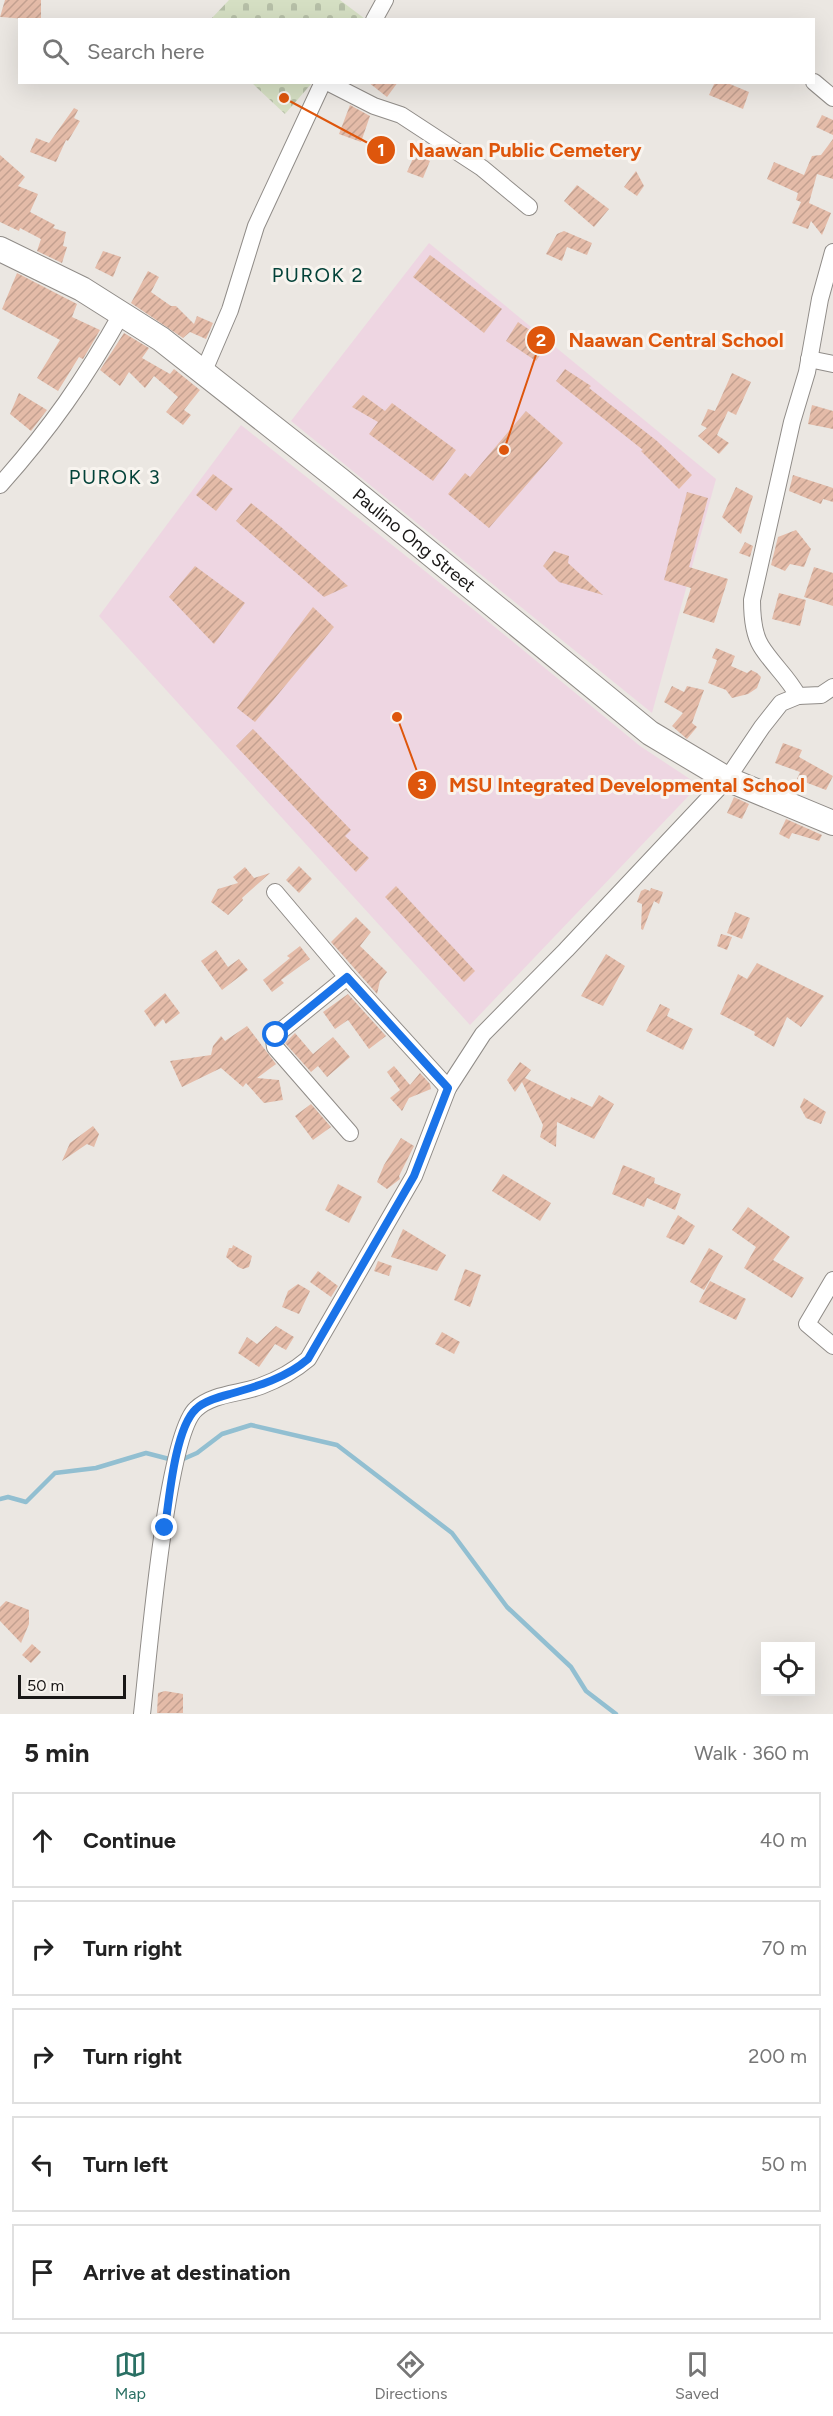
<!DOCTYPE html>
<html lang="en">
<head>
<meta charset="utf-8">
<style>
  :root { --surface:#fff; --page:#f2f2f2; --text:#222; --muted:#767676; --line:#e0e0e0; --accent:#2a7064 }
  body { margin:0; font-family:Figtree,sans-serif; background:var(--page); color:var(--text) }
  .controls { position:absolute; right:18px; bottom:18px; display:grid; overflow:hidden; border-radius:0px; box-shadow:0 6px 24px #0002 }
  .controls button { width:54px; height:54px; display:grid; place-items:center; padding:0; border:0; border-bottom:2px solid var(--line); background:var(--surface); color:var(--text); font:30px sans-serif }
  .scale { position:absolute; left:18px; bottom:15px; width:108px; box-sizing:border-box; padding-left:6px; border:3px solid #191716; border-top:0; font-size:16px; line-height:21px; white-space:nowrap; color:#191716; -webkit-text-stroke:4px #f8f4ef; paint-order:stroke }
  .stop { position:absolute; width:18px; height:18px; margin:-14px; border:4px solid #1a73e8; border-radius:50%; background:#fff }
  .stop.end { background:#1a73e8; border-color:#fff; box-shadow:0 2px 6px #0008 }
  .list { margin:0; padding:0; list-style:none }
  h2 { display:flex; justify-content:space-between; align-items:center; height:78px; margin:0; padding:0 24px; font-size:26px }
  h2 small { font-size:20px; font-weight:400; color:var(--muted) }
  .list li { display:grid; grid-template-columns:39px 1fr auto; gap:18px; align-items:center; box-sizing:border-box; height:96px; margin:0 12px 12px; padding:0 12px; border:2px solid var(--line); border-radius:0px }
  .list b { display:block; font-size:22px; white-space:nowrap }
  .list em { font-size:20px; font-style:normal; color:var(--muted) }
  .icon { flex:none; width:33px; height:33px; fill:none; stroke:currentColor; stroke-width:2; stroke-linecap:round; stroke-linejoin:round }
  .map { position:relative; flex:none; width:833px; height:1714px; overflow:hidden }
  .search { position:absolute; background:var(--surface); box-shadow:0 6px 24px #0002; left:18px; right:18px; top:18px; height:66px; display:flex; align-items:center; gap:15px; box-sizing:border-box; padding:0 21px; border-radius:0px; color:var(--muted); font-size:22px }
  .sheet { height:618px; background:var(--surface) }
  nav { display:flex; justify-content:space-around; align-items:center; box-sizing:border-box; height:84px; border-top:2px solid var(--line); background:var(--surface); font-size:16px; color:var(--muted) }
  nav a { display:grid; justify-items:center; gap:3px }
  nav .on { color:var(--accent) }
  .map>svg:first-child { display:block }
  .education { fill:#eed6e2 }
  .cemetery { fill:url(#cemetery-stones) }
  .lines { fill:none; stroke-linecap:round; stroke-linejoin:round }
  .stream { stroke:#92bfd1; stroke-width:4.5 }
  .building { fill:url(#building-hatch) }
  .street-casing { stroke:#908c88; stroke-width:18 }
  .secondary-casing { stroke:#908c88; stroke-width:26 }
  .street { stroke:#fff; stroke-width:16 }
  .secondary { stroke:#fff; stroke-width:24 }
  .route { stroke:#1a73e8; stroke-width:8 }
  .labels { text-anchor:middle; dominant-baseline:central; stroke-width:6; stroke-linejoin:round; paint-order:stroke }
  .street-label { font-size:18px; fill:#191716; stroke:#f8f4ef }
  .neighbourhood-label { font-size:20px; letter-spacing:1.5px; fill:#034239; stroke:#f8f4ef }
  .leader { fill:none; stroke:#de560c; stroke-width:2 }
  .callout-dot { fill:#de560c; stroke:#f8f4ef; stroke-width:2 }
  .mark-label { font-size:18px; text-anchor:middle; font-weight:bold; fill:#fff }
  .callout-label { font-size:20px; text-anchor:middle; font-weight:bold; fill:#de560c; stroke:#f8f4ef; stroke-width:6; stroke-linejoin:round; paint-order:stroke }
</style>
</head>
<body>
<div class="map">
<svg width="833" height="1714" viewBox="0 0 833 1714">
  <defs>
    <pattern id="cemetery-stones" width="16" height="16" patternUnits="userSpaceOnUse" patternTransform="scale(1.5)"><rect width="16" height="16" fill="#d5dfc3"/><path d="M2 7V4a2 2 0 0 1 4 0v3zM10 15v-3a2 2 0 0 1 4 0v3z" fill="#b6bfa7"/></pattern>
    <pattern id="building-hatch" width="6" height="6" patternUnits="userSpaceOnUse" patternTransform="scale(1.5)"><rect width="6" height="6" fill="#e4bba8"/><path d="M-1 1l2-2M0 6l6-6M5 7l2-2" fill="none" stroke="#c3a090"/></pattern>
  </defs>
  <rect width="100%" height="100%" fill="#ebe7e2"/>
  <!-- education -->
  <g class="education">
    <polygon points="429,243 716,479 652,713 291,421"/>
    <polygon points="241,425 474,610 640,746 699,785 470,1025 99,616"/>
  </g>
  <!-- cemetery -->
  <g class="cemetery">
    <polygon points="229,0 340,0 365,19 211,19"/>
    <polygon points="252,83 312,83 285,114"/>
  </g>
  <g class="lines">
    <!-- stream -->
    <g class="stream">
      <polyline points="181,1460 197,1453 222,1434 251,1425 337,1445 452,1533 507,1607 571,1667 586,1691 616,1714"/>
      <polyline points="0,1499 8,1497 26,1502 55,1473 96,1468 146,1453 173,1460"/>
    </g>
  </g>
  <!-- building -->
  <g class="building">
    <polygon points="5,0 41,0 41,20 0,17"/>
    <polygon points="368,82 398,82 387,97"/>
    <polygon points="715,82 725,82 749,92 743,109 709,95"/>
    <polygon points="350,105 370,116 361,142 339,134"/>
    <polygon points="74,108 78,110 74,118 80,121 68,141 66,140 56,162 30,152 36,138 49,143"/>
    <polygon points="822,115 833,120 833,135 816,127"/>
    <polygon points="833,139 833,179 817,174 809,203 831,213 822,235 811,221 808,229 792,223 801,202 796,200 798,193 767,179 774,162 804,175 812,156 821,155"/>
    <polygon points="415,154 430,161 423,178 407,172"/>
    <polygon points="0,155 25,177 18,186 38,194 30,212 55,225 53,228 66,232 63,246 67,247 62,263 37,251 41,239 20,228 19,231 0,222"/>
    <polygon points="636,171 644,186 637,196 624,187"/>
    <polygon points="577,185 609,209 594,227 564,201"/>
    <polygon points="564,231 592,243 587,255 567,247 562,261 546,254 557,234"/>
    <polygon points="103,251 121,257 113,277 95,268"/>
    <polygon points="430,255 502,309 484,333 413,277"/>
    <polygon points="148,271 159,277 151,292 171,306 176,306 194,324 197,316 213,323 206,339 190,332 183,338 131,303"/>
    <polygon points="17,273 77,304 72,317 100,330 83,359 79,357 58,391 37,378 60,340 2,309"/>
    <polygon points="518,322 549,343 536,361 506,341"/>
    <polygon points="124,333 149,348 142,358 170,374 174,369 200,390 184,410 191,415 183,425 166,412 178,397 154,376 145,388 129,372 120,386 100,370"/>
    <polygon points="565,369 591,386 589,388 657,441 692,475 679,489 641,451 643,450 556,381"/>
    <polygon points="732,373 751,382 736,415 728,411 717,435 729,443 719,454 698,436 707,428 701,425 708,409 715,411"/>
    <polygon points="19,393 47,410 31,431 10,414"/>
    <polygon points="363,395 385,411 392,403 456,450 433,481 369,434 378,422 352,407"/>
    <polygon points="812,405 833,411 833,429 808,424"/>
    <polygon points="526,411 563,443 489,528 448,494 465,473 470,477"/>
    <polygon points="213,474 233,489 216,511 196,495"/>
    <polygon points="793,475 833,488 833,502 823,499 821,504 789,491"/>
    <polygon points="736,487 753,496 741,534 722,517"/>
    <polygon points="687,492 708,498 689,567 728,579 714,623 683,613 691,588 664,580"/>
    <polygon points="251,503 281,527 348,586 324,597 236,521"/>
    <polygon points="796,530 811,549 804,567 790,564 785,571 771,565 778,537"/>
    <polygon points="745,542 753,546 750,557 739,553"/>
    <polygon points="554,551 569,556 568,563 603,595 559,582 543,566"/>
    <polygon points="195,566 245,603 214,644 169,597"/>
    <polygon points="814,567 833,573 833,606 804,597"/>
    <polygon points="779,593 806,600 800,626 772,619"/>
    <polygon points="313,607 334,627 255,722 237,708"/>
    <polygon points="716,648 735,656 731,666 747,673 751,670 757,673 761,677 757,688 748,694 732,698 726,690 708,683 717,660 712,658"/>
    <polygon points="672,686 684,692 687,686 704,690 692,723 697,727 687,739 672,726 683,713 664,702"/>
    <polygon points="253,729 351,830 345,836 369,858 356,872 236,746"/>
    <polygon points="783,743 802,750 799,757 833,776 826,790 797,779 800,772 775,763"/>
    <polygon points="734,797 749,804 742,819 727,813"/>
    <polygon points="786,819 822,835 819,841 792,833 789,839 779,834"/>
    <polygon points="299,866 312,879 299,893 286,880"/>
    <polygon points="245,867 254,878 270,873 242,898 243,900 228,915 211,902 218,889 238,883 233,877"/>
    <polygon points="396,886 475,971 464,982 385,897"/>
    <polygon points="651,888 663,892 659,904 654,901 643,930 641,929 642,904 637,902 641,891 645,889 650,891"/>
    <polygon points="735,912 750,918 742,939 727,933"/>
    <polygon points="356,917 371,932 360,946 387,972 380,981 377,994 331,942"/>
    <polygon points="721,934 732,937 727,950 717,946"/>
    <polygon points="300,946 310,959 281,980 284,983 272,992 263,980 290,958 287,956"/>
    <polygon points="216,950 228,967 239,959 248,970 222,990 201,961"/>
    <polygon points="606,954 625,966 603,1006 581,996"/>
    <polygon points="757,963 824,996 801,1027 787,1017 774,1047 754,1035 755,1032 720,1014 738,974 747,979"/>
    <polygon points="165,993 180,1013 166,1024 163,1019 155,1027 144,1011"/>
    <polygon points="348,994 386,1036 369,1049 348,1020 335,1029 323,1012"/>
    <polygon points="660,1004 670,1009 667,1016 693,1029 683,1050 646,1031"/>
    <polygon points="247,1026 276,1064 257,1078 279,1080 283,1100 264,1103 246,1083 243,1087 221,1068 182,1087 170,1061 211,1055 213,1046 221,1036 225,1041"/>
    <polygon points="295,1033 313,1054 333,1037 350,1057 327,1077 318,1066 311,1072 285,1043"/>
    <polygon points="520,1062 531,1070 525,1078 570,1100 571,1097 592,1107 599,1095 614,1104 594,1139 557,1122 556,1147 540,1137 543,1125 522,1082 515,1092 507,1080"/>
    <polygon points="394,1066 410,1085 420,1073 430,1084 431,1089 409,1098 402,1111 390,1098 400,1090 387,1072"/>
    <polygon points="804,1098 826,1112 821,1124 806,1118 800,1107"/>
    <polygon points="311,1104 331,1127 313,1140 295,1116"/>
    <polygon points="93,1126 99,1134 94,1147 87,1144 62,1161 70,1143"/>
    <polygon points="401,1138 414,1146 399,1176 400,1179 387,1189 377,1182 384,1165"/>
    <polygon points="623,1165 655,1178 654,1183 681,1194 675,1210 647,1198 644,1207 612,1194"/>
    <polygon points="503,1174 551,1203 540,1221 492,1191"/>
    <polygon points="338,1184 362,1197 349,1223 325,1210"/>
    <polygon points="748,1207 790,1237 773,1260 804,1278 792,1298 744,1268 756,1247 732,1230"/>
    <polygon points="678,1215 695,1226 684,1245 666,1237"/>
    <polygon points="403,1229 446,1255 437,1271 391,1257"/>
    <polygon points="233,1245 252,1256 249,1267 243,1269 238,1267 226,1257 229,1248 232,1248"/>
    <polygon points="709,1248 723,1256 704,1290 690,1282"/>
    <polygon points="378,1261 392,1266 389,1276 374,1271"/>
    <polygon points="465,1269 481,1275 470,1307 454,1300"/>
    <polygon points="318,1271 338,1286 331,1297 310,1282"/>
    <polygon points="710,1281 746,1299 736,1320 699,1302"/>
    <polygon points="298,1284 310,1291 299,1314 282,1307 288,1291"/>
    <polygon points="276,1326 294,1337 286,1350 275,1344 259,1367 238,1353 247,1337 257,1344"/>
    <polygon points="442,1332 460,1342 454,1354 435,1344"/>
    <polygon points="6,1601 29,1610 29,1624 21,1643 0,1621 0,1607"/>
    <polygon points="32,1644 41,1652 31,1663 22,1655"/>
    <polygon points="165,1691 183,1694 183,1713 157,1713 158,1693"/>
  </g>
  <g class="lines">
    <defs>
      <g id="street">
        <polyline points="374,20 385,0"/>
        <polyline points="327,82 374,106 401,115 482,168 529,207"/>
        <polyline points="814,82 833,98"/>
        <polyline points="809,359 833,364"/>
        <polyline points="203,373 230,310 256,226 323,82"/>
        <path d="M0 485C50 429 85 379 122 313"/>
        <polyline points="798,696 821,695 833,687"/>
        <polyline points="275,892 347,977 448,1088"/>
        <polyline points="347,977 282,1030 274,1040 275,1047 350,1133"/>
        <polyline points="833,1280 807,1324 833,1346"/>
        <path d="M142 1714C148 1663 166 1435 196 1409 213 1393 241 1394 261 1386 277 1380 295 1370 308 1359L414 1176 448 1088 483 1034 566 950 727 779 762 727 781 703 798 696C788 677 772 664 761 646 753 633 752 615 752 600L792 422 807 372 820 299 833 252"/>
      </g>
      <g id="secondary">
        <path id="s1" d="M0 249 82 289 161 339 340 480 650 733 727 779 833 823"/>
      </g>
    </defs>
    <!-- street casing -->
    <use href="#street" class="street-casing"/>
    <!-- secondary casing -->
    <use href="#secondary" class="secondary-casing"/>
    <!-- street -->
    <use href="#street" class="street"/>
    <!-- secondary -->
    <use href="#secondary" class="secondary"/>
  </g>
  <g class="lines">
    <!-- route -->
    <path class="route" d="M165 1528C169 1500 175 1428 196 1409 204 1401 219 1397 230 1394 258 1386 286 1378 308 1359L414 1176 448 1088 347 977 276 1035"/>
  </g>
  <g class="labels">
    <!-- street labels -->
    <g class="street-label">
      <text stroke="none"><textPath href="#s1" startOffset="508">Paulino Ong Street</textPath></text>
    </g>
    <!-- neighbourhood labels -->
    <g class="neighbourhood-label">
      <text x="318" y="275">PUROK 2</text>
      <text x="115" y="477">PUROK 3</text>
    </g>
  </g>
  <!-- callouts -->
  <path class="leader" d="M284 98L381 150M504 450L541 340M397 717L422 785"/>
  <g class="callout-dot">
    <circle cx="284" cy="98" r="6"/>
    <circle cx="504" cy="450" r="6"/>
    <circle cx="397" cy="717" r="6"/>
    <circle cx="381" cy="150" r="15"/>
    <circle cx="541" cy="340" r="15"/>
    <circle cx="422" cy="785" r="15"/>
  </g>
  <g class="mark-label">
    <text x="381" y="156">1</text>
    <text x="541" y="346">2</text>
    <text x="422" y="791">3</text>
  </g>
  <g class="callout-label">
    <text x="525" y="157">Naawan Public Cemetery</text>
    <text x="676" y="347">Naawan Central School</text>
    <text x="627" y="792">MSU Integrated Developmental School</text>
  </g>
</svg>
<div class="controls">
<button><svg class="icon" aria-label="locate" viewBox="0 0 24 24"><circle cx="12" cy="12" r="6"/><path d="M12 2v4M12 18v4M2 12h4M18 12h4"/></svg></button>
</div>
<div class="scale">50 m</div>
<div class="stop" style="left:276px;top:1035px"></div>
<div class="stop end" style="left:165px;top:1528px"></div>
<div class="search"><svg class="icon" aria-label="search" viewBox="0 0 24 24"><circle cx="10" cy="10" r="6"/><path d="M15 15l6 6"/></svg>Search here</div>
</div>
<section class="sheet">
<h2>5 min<small>Walk · 360 m</small></h2>
<ul class="list">
<li><svg class="icon" aria-label="ahead" viewBox="0 0 24 24"><path d="M12 20V5M6 11l6-6 6 6"/></svg><div><b>Continue</b></div><em>40 m</em></li>
<li><svg class="icon" aria-label="right" viewBox="0 0 24 24"><path d="M7 20v-9h11M14 6l5 5-5 5"/></svg><div><b>Turn right</b></div><em>70 m</em></li>
<li><svg class="icon" aria-label="right" viewBox="0 0 24 24"><path d="M7 20v-9h11M14 6l5 5-5 5"/></svg><div><b>Turn right</b></div><em>200 m</em></li>
<li><svg class="icon" aria-label="left" viewBox="0 0 24 24"><path d="M17 20v-9H6M10 6l-5 5 5 5"/></svg><div><b>Turn left</b></div><em>50 m</em></li>
<li><svg class="icon" aria-label="arrive" viewBox="0 0 24 24"><path d="M6 21V4h12l-3 4 3 4H6"/></svg><div><b>Arrive at destination</b></div></li>
</ul>
</section>
<nav>
<a class="on"><svg class="icon" aria-label="map" viewBox="0 0 24 24"><path d="M3 6l6-2 6 2 6-2v14l-6 2-6-2-6 2zM9 4v14M15 6v14"/></svg>Map</a>
<a><svg class="icon" aria-label="directions" viewBox="0 0 24 24"><path d="M12 3l9 9-9 9-9-9zM9 14v-3h6M13 9l2 2-2 2"/></svg>Directions</a>
<a><svg class="icon" aria-label="saved" viewBox="0 0 24 24"><path d="M7 4h10v16l-5-4-5 4z"/></svg>Saved</a>
</nav>
</body>
</html>
